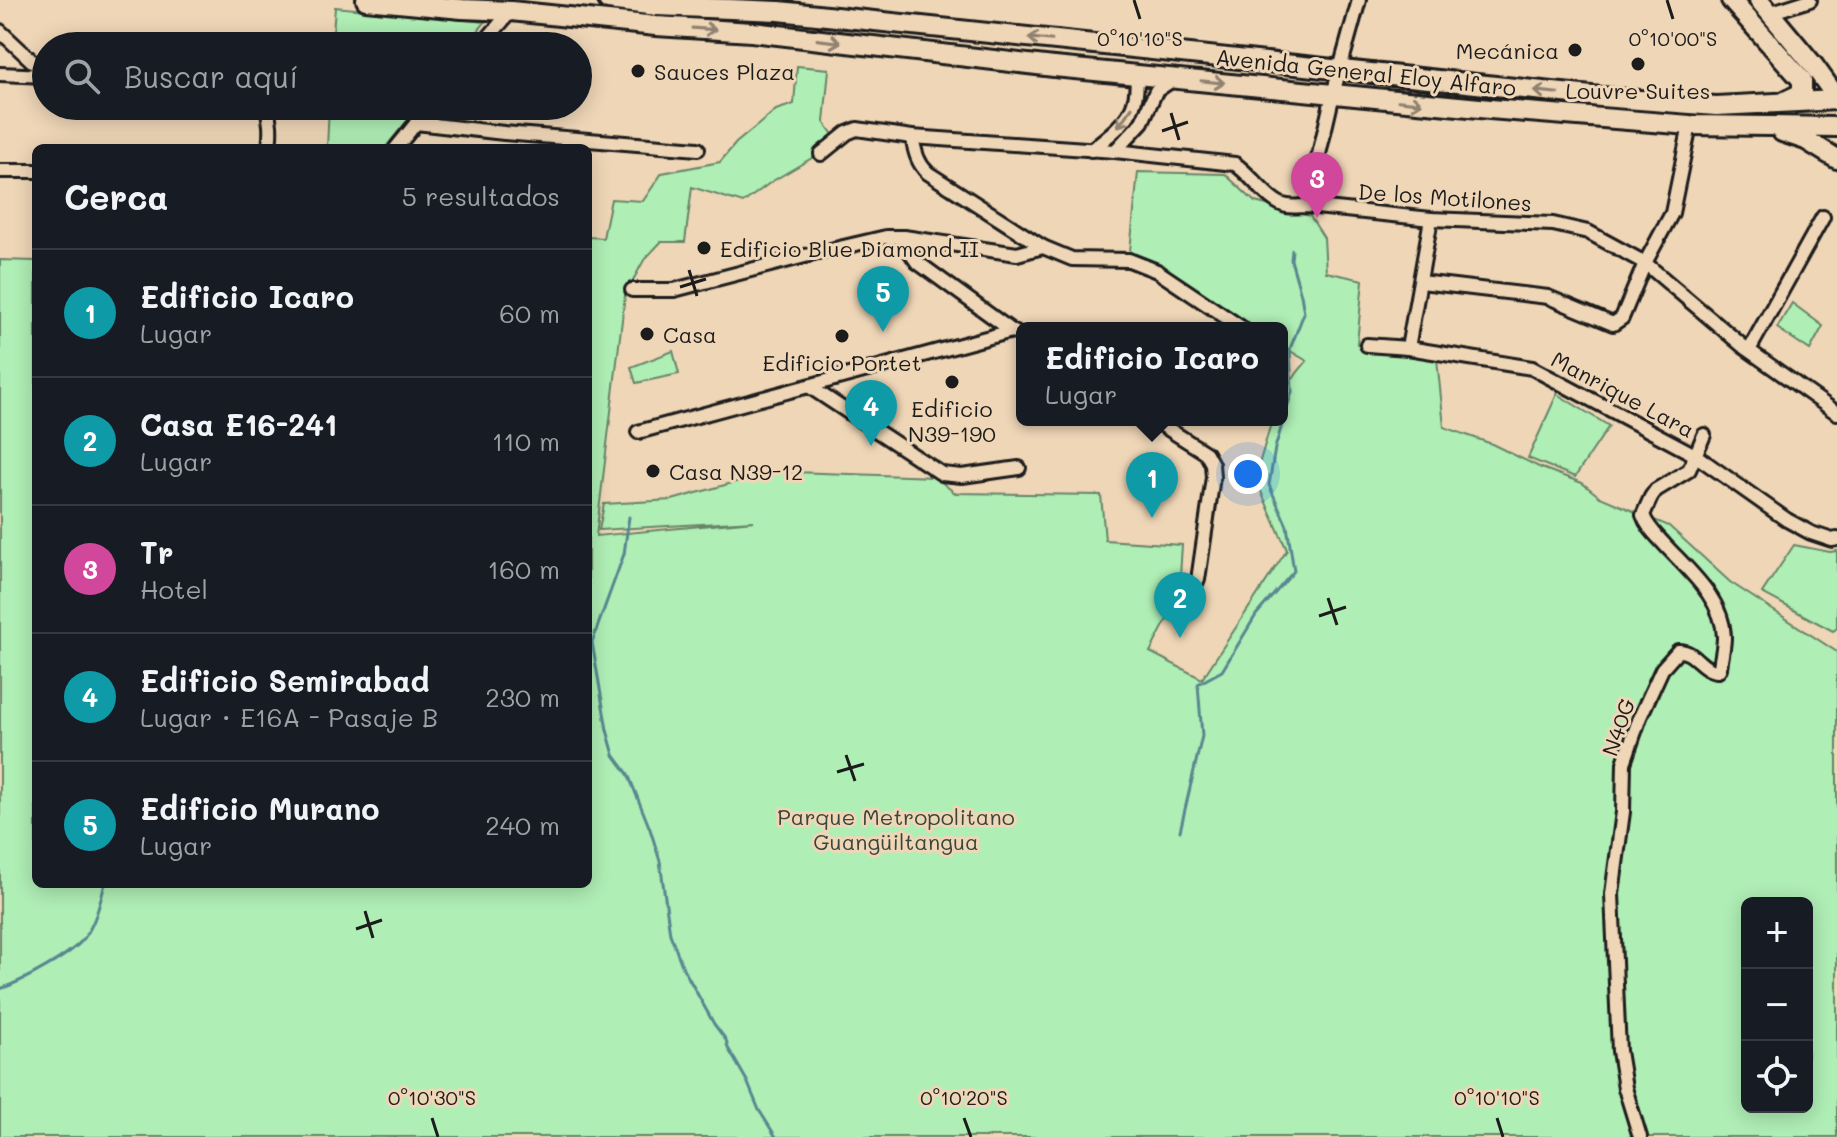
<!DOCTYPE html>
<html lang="es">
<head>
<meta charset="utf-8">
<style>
  :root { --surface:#171b24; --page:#242831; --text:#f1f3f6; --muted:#9ea1a6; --line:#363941; --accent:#919294 }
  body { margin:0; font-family:Mali,sans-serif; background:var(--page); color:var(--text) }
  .controls { position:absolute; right:24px; bottom:24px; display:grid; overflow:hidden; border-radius:12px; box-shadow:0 4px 20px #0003 }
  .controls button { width:72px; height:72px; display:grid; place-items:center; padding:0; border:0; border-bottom:2px solid var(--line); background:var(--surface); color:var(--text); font:40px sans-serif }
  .you { position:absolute; left:1248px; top:474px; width:28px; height:28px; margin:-20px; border:6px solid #fff; border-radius:50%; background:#1a73e8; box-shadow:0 0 0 12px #1a73e833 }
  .badge { display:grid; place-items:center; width:52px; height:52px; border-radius:50%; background:var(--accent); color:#fff; font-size:26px; font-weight:700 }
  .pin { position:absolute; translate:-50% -66px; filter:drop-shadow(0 2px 4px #0008) }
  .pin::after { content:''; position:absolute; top:42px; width:28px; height:24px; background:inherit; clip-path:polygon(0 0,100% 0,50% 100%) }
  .popup { position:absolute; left:1016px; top:322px; width:272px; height:104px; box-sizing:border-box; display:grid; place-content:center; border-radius:12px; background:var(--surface); filter:drop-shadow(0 2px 6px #0005); font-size:26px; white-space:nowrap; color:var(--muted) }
  .popup b { font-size:30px; color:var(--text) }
  .popup::after { content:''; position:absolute; left:50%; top:100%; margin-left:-16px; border:16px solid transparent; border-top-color:var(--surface) }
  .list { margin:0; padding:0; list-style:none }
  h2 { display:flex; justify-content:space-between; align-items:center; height:104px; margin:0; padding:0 32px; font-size:34px }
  h2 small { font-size:26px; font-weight:400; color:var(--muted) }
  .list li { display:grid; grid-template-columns:52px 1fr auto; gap:24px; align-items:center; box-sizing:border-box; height:128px; padding:0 32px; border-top:2px solid var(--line) }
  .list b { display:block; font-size:30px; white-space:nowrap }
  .list p { margin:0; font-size:26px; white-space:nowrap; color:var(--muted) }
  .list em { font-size:26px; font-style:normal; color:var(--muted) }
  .icon { flex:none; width:44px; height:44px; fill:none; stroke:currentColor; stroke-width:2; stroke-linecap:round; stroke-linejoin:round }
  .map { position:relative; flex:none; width:1837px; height:1137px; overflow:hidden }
  .search { position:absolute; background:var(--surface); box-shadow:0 4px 20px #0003; left:32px; top:32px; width:560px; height:88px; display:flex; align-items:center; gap:20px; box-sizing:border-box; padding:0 28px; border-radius:44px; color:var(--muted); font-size:30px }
  .panel { position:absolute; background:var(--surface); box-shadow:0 4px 20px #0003; left:32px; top:144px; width:560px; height:744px; border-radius:12px }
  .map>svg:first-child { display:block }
  .green { fill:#afeeb5; stroke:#668568; stroke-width:2; fill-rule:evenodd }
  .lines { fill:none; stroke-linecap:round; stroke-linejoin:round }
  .stream { stroke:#588790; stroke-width:3 }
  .primary-tunnel { stroke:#c5b198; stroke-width:18; stroke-dasharray:18 9; stroke-linecap:butt }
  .minor-casing { stroke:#1c1c1c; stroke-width:18 }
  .primary-casing { stroke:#1c1c1c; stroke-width:24 }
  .minor { stroke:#efd6b7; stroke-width:12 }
  .primary { stroke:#efd6b7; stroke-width:18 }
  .oneway { stroke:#908271 }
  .ticks { fill:none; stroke:#1c1c1c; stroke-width:3 }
  .poi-dot { fill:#1c1c1c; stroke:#efd6b7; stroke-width:3 }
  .labels { text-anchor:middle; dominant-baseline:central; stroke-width:6; stroke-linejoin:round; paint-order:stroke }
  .poi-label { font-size:22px; fill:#1c1c1c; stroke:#efd6b7; text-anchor:start }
  .street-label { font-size:22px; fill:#1c1c1c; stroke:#efd6b7 }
  .park-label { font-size:22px; fill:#39463b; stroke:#efd6b7 }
  .ticks-label { font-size:20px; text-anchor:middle; fill:#1c1c1c; stroke:#efd6b7; stroke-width:6; stroke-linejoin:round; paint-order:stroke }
</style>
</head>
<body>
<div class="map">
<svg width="1837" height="1137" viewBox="0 0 1837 1137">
  <rect width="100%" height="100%" fill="#efd6b7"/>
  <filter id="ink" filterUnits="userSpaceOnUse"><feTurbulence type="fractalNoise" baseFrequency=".0125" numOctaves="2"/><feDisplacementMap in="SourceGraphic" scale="16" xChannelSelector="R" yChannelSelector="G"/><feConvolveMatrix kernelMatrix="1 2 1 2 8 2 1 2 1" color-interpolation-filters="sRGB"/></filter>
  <g filter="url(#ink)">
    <!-- green -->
    <g class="green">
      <polygon points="335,7 485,22 466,46 332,46"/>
      <path d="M797 66 829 69 824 122 834 136 817 155 771 182 743 203 692 187 685 242H661L644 260 625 295 596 536 754 521 599 530 604 504 672 500 785 468 793 472 935 477 955 493 1101 495 1105 540 1182 545 1180 576 1173 608 1150 652 1202 679 1287 550 1255 478 1272 420H1282V391L1307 361 1282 346V328H1254L1130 251 1138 172 1225 174 1255 202 1310 216 1324 238 1326 272 1363 280 1357 344 1437 359 1444 427 1492 444 1539 467 1582 483 1600 497 1669 526 1730 582 1837 652V1137H0V260L36 261V884H588V237L603 238 611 199 643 201 662 173 720 162 736 143 776 110 794 104ZM1747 903H1807V1107H1747Z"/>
      <polygon points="329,106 419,106 385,148 327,148"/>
      <polygon points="1792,303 1823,326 1810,350 1777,328"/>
      <polygon points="673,351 679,374 636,383 631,367"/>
      <polygon points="1557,394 1609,426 1575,477 1528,458"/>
      <polygon points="1794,545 1830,552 1837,551 1837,628 1833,631 1762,593"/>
    </g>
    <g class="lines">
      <!-- stream -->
      <g class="stream">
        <polyline points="629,517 624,554 592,642 607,730 614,755 628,774 650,829 660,861 670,934 683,968 714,1024 726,1040 728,1048 747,1081 759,1110 776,1137"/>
        <polyline points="1180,831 1202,736 1198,684 1222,671 1256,615 1294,571 1287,526 1269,485 1275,448 1292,392 1290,349 1304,313 1301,295 1291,260 1292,250"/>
        <path d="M0 989C21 982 72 955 85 937 96 921 100 902 105 884"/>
      </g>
      <!-- primary-tunnel -->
      <polyline class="primary-tunnel" points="1803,72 1837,124"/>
      <defs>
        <g id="minor">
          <polyline points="1769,13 1810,0"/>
          <polyline points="0,31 46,74"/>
          <polyline points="481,46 511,11"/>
          <polyline points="0,74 46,76"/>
          <path d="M266 106C271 121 271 132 269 148"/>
          <polyline points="416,123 504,133 698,149"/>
          <path d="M912 137C915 151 917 163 928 173L1043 247 1072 259 1129 260 1157 271 1242 328"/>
          <polyline points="396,148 430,106"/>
          <path d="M1091 150C1119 127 1141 114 1136 74"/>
          <polyline points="1115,151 1142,122 1156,91 1175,78"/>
          <path d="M821 154 847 133 857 129 912 137 1115 151 1235 164C1251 174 1269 203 1287 206 1293 207 1300 206 1307 206L1431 219 1553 224 1588 232 1645 263 1744 347 1837 413"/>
          <polyline points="0,171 36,171"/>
          <polyline points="1307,206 1333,94 1359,0"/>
          <polyline points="904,237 910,252 917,262 1012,331 1022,336"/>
          <polyline points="1421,282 1548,297 1613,324 1622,318 1645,263 1672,213 1690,125"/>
          <polyline points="632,290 674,290 805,256 886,237 904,237 1017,254 1043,247"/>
          <polyline points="1367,345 1408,348 1532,368 1695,455 1787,520 1811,533 1832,540 1837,539"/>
          <polyline points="1408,348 1431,219"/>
          <polyline points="1749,350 1823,217"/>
          <polyline points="810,387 942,474 962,476 1019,468"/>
          <polyline points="1154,420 1206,453 1212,464 1213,477 1198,580"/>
          <polyline points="638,432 1012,331"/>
          <path d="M1640 1137 1625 1088 1619 1051 1612 894 1623 812 1624 763 1640 717 1662 669 1678 651C1695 650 1701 671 1718 671L1720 668C1721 658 1724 647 1724 637 1723 599 1689 571 1665 545 1657 536 1647 527 1643 515L1651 497 1656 490 1689 470 1704 435"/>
        </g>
        <g id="primary">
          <polyline points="366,0 462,9 511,11 656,26 752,32 1054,67 1490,109 1690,125 1837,127"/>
          <polyline points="608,0 657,6 779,11 1601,97 1716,106 1837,100"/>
          <polyline points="1731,0 1802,80 1802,93 1785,101"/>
          <polyline points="1759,0 1814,66 1837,98"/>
          <polyline points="1782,132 1806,140 1837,159"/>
        </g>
      </defs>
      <!-- minor casing -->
      <use href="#minor" class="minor-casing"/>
      <!-- primary casing -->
      <use href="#primary" class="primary-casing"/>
      <!-- minor -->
      <use href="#minor" class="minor"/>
      <!-- primary -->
      <use href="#primary" class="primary"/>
    </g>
    <!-- one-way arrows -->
    <defs><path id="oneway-shaft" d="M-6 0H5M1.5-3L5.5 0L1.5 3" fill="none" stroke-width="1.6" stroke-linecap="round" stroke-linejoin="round" transform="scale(2)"/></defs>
    <g class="oneway">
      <use href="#oneway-shaft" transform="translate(704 29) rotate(4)"/>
      <use href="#oneway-shaft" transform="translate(1040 39) rotate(-174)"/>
      <use href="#oneway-shaft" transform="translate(829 41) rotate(7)"/>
      <use href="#oneway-shaft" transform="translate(1213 82) rotate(6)"/>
      <use href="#oneway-shaft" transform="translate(1546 92) rotate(-174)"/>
      <use href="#oneway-shaft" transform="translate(1410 102) rotate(6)"/>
      <use href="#oneway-shaft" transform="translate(1125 117) rotate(126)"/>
    </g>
  </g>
  <!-- ticks -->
  <path class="ticks" d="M1134 0 1140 19M1667 0 1673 19M1171 113 1179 140M1162 131 1188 122M689 270 697 296M680 287 706 279M1328 598 1337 625M1319 616 1346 607M846 755 855 781M837 772 864 764M365 911 373 938M356 929 382 920M432 1118 438 1137M964 1118 971 1137M1497 1118 1503 1137"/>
  <!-- markers -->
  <g class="poi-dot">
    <circle cx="1575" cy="50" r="8"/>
    <circle cx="1638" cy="64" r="8"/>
    <circle cx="638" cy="71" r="8"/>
    <circle cx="704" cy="248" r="8"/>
    <circle cx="647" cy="334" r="8"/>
    <circle cx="842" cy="336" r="8"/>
    <circle cx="952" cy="382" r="8"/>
    <circle cx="653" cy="471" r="8"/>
  </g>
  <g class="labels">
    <!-- poi labels -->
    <g class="poi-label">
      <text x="1559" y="50" text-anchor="end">Mecánica</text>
      <text x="654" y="71">Sauces Plaza</text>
      <text x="1638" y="90" text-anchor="middle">Louvre Suites</text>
      <text x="720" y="248">Edificio Blue Diamond II</text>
      <text x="663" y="334">Casa</text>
      <text x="842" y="362" text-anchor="middle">Edificio Portet</text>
      <text x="952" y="408" text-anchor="middle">Edificio<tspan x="952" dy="25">N39-190</tspan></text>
      <text x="669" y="471">Casa N39-12</text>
    </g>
    <!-- street labels -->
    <g class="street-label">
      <text transform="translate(1366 72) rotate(6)">Avenida General Eloy Alfaro</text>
      <text transform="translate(1445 197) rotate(4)">De los Motilones</text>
      <text transform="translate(1623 394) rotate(28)">Manrique Lara</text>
      <text transform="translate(1618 727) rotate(-71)">N40G</text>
    </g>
    <!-- park labels -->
    <g class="park-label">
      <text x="896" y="816">Parque Metropolitano<tspan x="896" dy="25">Guangüiltangua</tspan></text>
    </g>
  </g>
  <g class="ticks-label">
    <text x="1140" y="46">0°10'10"S</text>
    <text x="1673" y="46">0°10'00"S</text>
    <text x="432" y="1105">0°10'30"S</text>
    <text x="964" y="1105">0°10'20"S</text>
    <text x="1497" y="1105">0°10'10"S</text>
  </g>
</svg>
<div class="controls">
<button>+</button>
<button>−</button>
<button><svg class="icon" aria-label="locate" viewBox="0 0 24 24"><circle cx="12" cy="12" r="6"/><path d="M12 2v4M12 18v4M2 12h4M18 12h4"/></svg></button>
</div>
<div class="you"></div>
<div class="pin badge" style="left:1152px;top:518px;background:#0f9aa8">1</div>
<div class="popup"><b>Edificio Icaro</b>Lugar</div>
<div class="pin badge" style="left:1180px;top:638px;background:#0f9aa8">2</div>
<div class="pin badge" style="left:1317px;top:218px;background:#d1479c">3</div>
<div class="pin badge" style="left:871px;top:446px;background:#0f9aa8">4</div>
<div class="pin badge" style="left:883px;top:332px;background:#0f9aa8">5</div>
<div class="search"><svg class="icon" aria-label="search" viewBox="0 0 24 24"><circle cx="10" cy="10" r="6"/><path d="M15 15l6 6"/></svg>Buscar aquí</div>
<section class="panel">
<h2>Cerca<small>5 resultados</small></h2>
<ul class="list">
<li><span class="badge" style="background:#0f9aa8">1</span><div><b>Edificio Icaro</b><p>Lugar</p></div><em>60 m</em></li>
<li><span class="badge" style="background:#0f9aa8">2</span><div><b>Casa E16-241</b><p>Lugar</p></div><em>110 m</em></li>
<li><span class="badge" style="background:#d1479c">3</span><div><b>Tr</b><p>Hotel</p></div><em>160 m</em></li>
<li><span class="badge" style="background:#0f9aa8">4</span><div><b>Edificio Semirabad</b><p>Lugar · E16A - Pasaje B</p></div><em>230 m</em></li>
<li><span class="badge" style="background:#0f9aa8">5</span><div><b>Edificio Murano</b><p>Lugar</p></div><em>240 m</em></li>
</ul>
</section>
</div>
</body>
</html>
